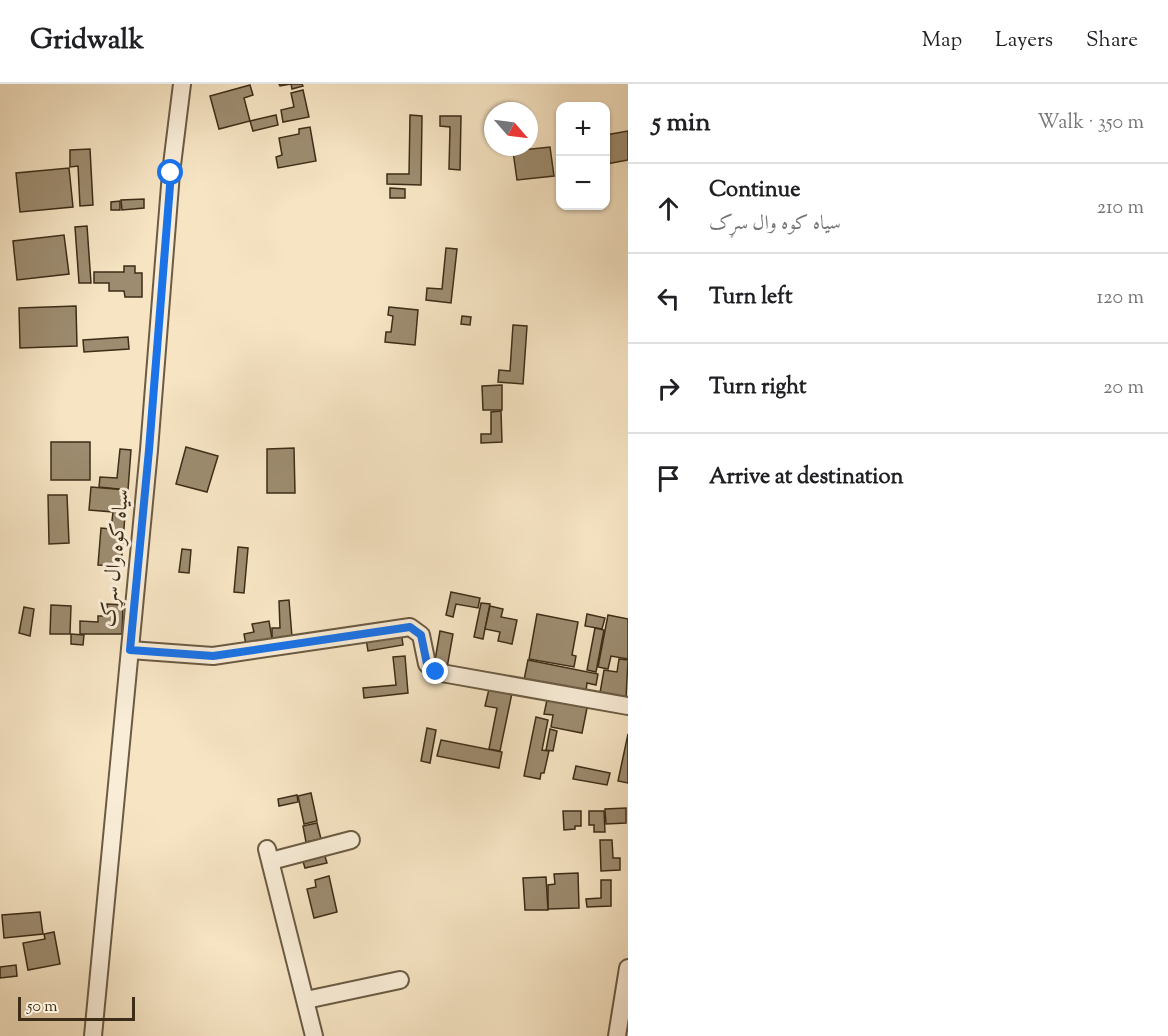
<!DOCTYPE html>
<html lang="en">
<head>
<meta charset="utf-8">
<style>
  :root { --surface:#fff; --page:#f2f2f2; --text:#202124; --muted:#757577; --line:#e0e0e0 }
  body { margin:0; font-family:"Sorts Mill Goudy",Amiri,serif; background:var(--page); color:var(--text) }
  .controls { position:absolute; right:18px; top:18px; display:grid; overflow:hidden; border-radius:12px; box-shadow:0 2px 4px #0004 }
  .controls button { width:54px; height:54px; display:grid; place-items:center; padding:0; border:0; border-bottom:2px solid var(--line); background:var(--surface); color:var(--text); font:30px sans-serif }
  .compass { position:absolute; left:484px; top:18px; width:54px; height:54px; border-radius:50%; background:var(--surface); box-shadow:0 2px 4px #0004; rotate:118deg }
  .scale { position:absolute; left:18px; bottom:15px; width:117px; box-sizing:border-box; padding-left:6px; border:3px solid #3d2d17; border-top:0; font-size:16px; line-height:21px; white-space:nowrap; color:#3d2d17; -webkit-text-stroke:4px #f9edd8; paint-order:stroke }
  .stop { position:absolute; width:18px; height:18px; margin:-14px; border:4px solid #1a73e8; border-radius:50%; background:#fff }
  .stop.end { background:#1a73e8; border-color:#fff; box-shadow:0 2px 6px #0008 }
  .list { margin:0; padding:0; list-style:none }
  h2 { display:flex; justify-content:space-between; align-items:center; height:78px; margin:0; padding:0 24px; font-size:26px }
  h2 small { font-size:20px; font-weight:400; color:var(--muted) }
  .list li { display:grid; grid-template-columns:39px 1fr auto; gap:18px; align-items:center; box-sizing:border-box; height:90px; padding:0 24px; border-top:2px solid var(--line) }
  .list b { display:block; font-size:22px; white-space:nowrap }
  .list p { margin:0; font-size:20px; white-space:nowrap; color:var(--muted) }
  .list em { font-size:20px; font-style:normal; color:var(--muted) }
  .icon { flex:none; width:33px; height:33px; fill:none; stroke:currentColor; stroke-width:2; stroke-linecap:round; stroke-linejoin:round }
  .map { position:relative; flex:none; width:628px; height:952px; overflow:hidden }
  header { display:flex; align-items:center; gap:36px; box-sizing:border-box; height:84px; padding:0 30px; background:var(--surface); border-bottom:2px solid var(--line) }
  header strong { font-size:28px }
  nav { display:flex; gap:33px; margin-inline-start:auto; font-size:21px }
  main { display:flex }
  aside { flex:1; background:var(--surface) }
  .map>svg:first-child { display:block }
  .building { fill:#9d8c70; stroke:#3d2d17; stroke-width:1.5 }
  .lines { fill:none; stroke-linecap:round; stroke-linejoin:round }
  .minor-casing { stroke:#6b5b42; stroke-width:20 }
  .minor { stroke:#f9edd8; stroke-width:16 }
  .route { stroke:#1a73e8; stroke-width:8 }
  .labels { text-anchor:middle; dominant-baseline:central; stroke-width:6; stroke-linejoin:round; paint-order:stroke }
  .street-label { font-size:21px; fill:#3d2d17; stroke:#f9edd8 }
</style>
</head>
<body>
<header>
<strong>Gridwalk</strong>
<nav><a>Map</a><a>Layers</a><a>Share</a></nav>
</header>
<main>
<div class="map">
<svg width="628" height="952" viewBox="0 0 628 952">
  <rect width="100%" height="100%" fill="#f6e4c3"/>
  <filter id="stains"><feTurbulence type="fractalNoise" baseFrequency=".00333" numOctaves="4"/><feColorMatrix values="0 0 0 0 .2 0 0 0 0 .09 0 0 0 0 .02 0 0 0 .5 -.17"/></filter>
  <radialGradient id="worn" r=".72"><stop offset=".6" stop-color="#630" stop-opacity="0"/><stop offset="1" stop-color="#630" stop-opacity=".3"/></radialGradient>
  <!-- building -->
  <g class="building">
    <polygon points="279,0 302,0 303,2 292,5 291,0 280,2"/>
    <polygon points="250,1 253,11 244,14 250,37 219,45 210,12"/>
    <polygon points="303,6 309,33 283,38 281,26 294,23 291,9"/>
    <polygon points="276,31 278,41 253,47 250,37"/>
    <polygon points="410,31 422,32 421,101 387,100 387,90 409,90"/>
    <polygon points="440,32 461,32 460,86 449,85 450,43 440,42"/>
    <polygon points="310,43 316,77 278,84 276,73 282,71 279,54 299,50 299,45"/>
    <polygon points="628,47 628,76 606,80 606,51"/>
    <polygon points="550,63 554,92 517,96 513,67"/>
    <polygon points="90,65 93,121 80,122 78,82 70,83 70,66"/>
    <polygon points="69,84 73,123 20,128 16,89"/>
    <polygon points="390,104 405,105 405,114 390,114"/>
    <polygon points="144,115 144,124 122,126 121,116"/>
    <polygon points="120,117 120,126 111,126 111,118"/>
    <polygon points="87,142 91,199 79,199 75,143"/>
    <polygon points="64,151 69,190 17,196 13,157"/>
    <polygon points="446,164 457,165 451,219 426,216 427,204 442,205"/>
    <polygon points="124,182 135,182 135,189 142,189 142,213 125,213 124,207 109,207 109,199 94,199 94,188 124,188"/>
    <polygon points="76,222 77,262 20,264 19,224"/>
    <polygon points="389,223 418,226 415,261 385,258 386,248 391,248 393,232 388,231"/>
    <polygon points="462,232 471,233 470,241 461,240"/>
    <polygon points="513,241 527,242 523,300 498,298 499,286 510,287"/>
    <polygon points="128,253 129,265 84,268 83,256"/>
    <polygon points="502,301 502,326 483,326 482,302"/>
    <polygon points="501,327 502,358 481,359 481,350 491,350 491,328"/>
    <rect x="51" y="358" width="39" height="38"/>
    <polygon points="186,363 218,372 207,408 176,400"/>
    <polygon points="294,364 295,409 267,409 267,365"/>
    <polygon points="120,365 131,366 128,406 99,403 100,393 117,394"/>
    <polygon points="91,403 127,406 121,482 98,481 101,444 111,445 113,428 89,426"/>
    <polygon points="48,411 67,411 69,459 49,460"/>
    <polygon points="238,463 248,464 244,509 234,508"/>
    <polygon points="182,465 191,466 189,489 179,488"/>
    <polygon points="451,508 480,514 478,524 456,520 453,533 446,531"/>
    <polygon points="289,516 292,553 272,554 272,544 280,544 279,517"/>
    <polygon points="481,519 490,520 483,555 474,553"/>
    <polygon points="107,520 123,521 122,550 80,550 80,537 98,538 98,532 107,532"/>
    <polygon points="51,521 71,522 70,550 50,550"/>
    <polygon points="490,522 503,525 501,533 517,536 512,560 498,557 500,548 485,545"/>
    <polygon points="24,523 34,525 30,552 19,549"/>
    <polygon points="537,530 578,538 572,571 576,572 574,583 529,575"/>
    <polygon points="587,530 605,534 602,545 585,542"/>
    <polygon points="608,531 628,535 628,575 611,572 608,585 598,583"/>
    <polygon points="269,537 272,555 246,561 244,550 254,548 252,540"/>
    <polygon points="595,544 604,546 596,588 587,586"/>
    <polygon points="440,547 453,550 447,584 434,582"/>
    <polygon points="401,548 403,561 368,567 366,555"/>
    <polygon points="71,550 84,551 83,561 71,560"/>
    <polygon points="405,572 408,609 364,614 363,604 396,601 393,573"/>
    <polygon points="619,575 628,576 626,614 600,609 604,586 617,588"/>
    <polygon points="528,576 598,590 596,601 587,599 586,607 524,596"/>
    <polygon points="489,605 512,609 500,667 489,665 497,624 485,622"/>
    <polygon points="548,611 588,619 582,649 551,643 553,631 544,630"/>
    <polygon points="536,633 548,636 542,666 549,667 544,689 541,689 540,695 524,692"/>
    <polygon points="427,644 436,646 430,679 421,677"/>
    <polygon points="550,645 557,647 553,667 546,666"/>
    <polygon points="628,650 628,699 618,697"/>
    <polygon points="441,656 502,668 499,684 437,672"/>
    <polygon points="576,682 610,689 607,701 573,695"/>
    <polygon points="311,709 317,737 304,740 298,712"/>
    <polygon points="297,711 298,718 279,722 278,715"/>
    <polygon points="626,724 626,739 606,740 605,725"/>
    <polygon points="563,727 581,727 581,742 575,742 575,745 564,746"/>
    <polygon points="589,727 604,727 605,748 594,748 594,741 589,741"/>
    <polygon points="317,739 321,755 306,758 303,742"/>
    <polygon points="600,756 612,756 613,774 620,774 620,786 601,787"/>
    <polygon points="324,769 327,779 305,784 302,774"/>
    <polygon points="578,789 579,824 548,825 548,801 555,800 554,790"/>
    <polygon points="329,792 337,828 314,834 307,805 316,803 315,796"/>
    <polygon points="546,793 548,826 525,826 523,794"/>
    <polygon points="601,796 611,796 611,822 587,823 586,815 601,814"/>
    <polygon points="40,828 43,850 4,854 2,831"/>
    <polygon points="54,848 60,880 28,886 23,859 45,855 44,850"/>
    <polygon points="16,881 17,892 0,894 0,883"/>
  </g>
  <g class="lines">
    <defs>
      <g id="minor">
        <polyline points="130,566 213,572 410,543 421,551 427,580 436,588 628,622"/>
        <polyline points="267,765 314,952"/>
        <polyline points="271,777 351,756"/>
        <polyline points="306,916 400,896"/>
        <polyline points="93,952 149,366 171,89 182,0"/>
        <polyline points="617,952 628,884"/>
      </g>
    </defs>
    <!-- minor casing -->
    <use href="#minor" class="minor-casing"/>
    <!-- minor -->
    <use href="#minor" class="minor"/>
  </g>
  <g class="lines">
    <!-- route -->
    <polyline class="route" points="171,89 149,366 130,566 213,572 410,543 421,551 427,580 436,588"/>
  </g>
  <g class="labels">
    <!-- street labels -->
    <g class="street-label">
      <text transform="translate(116 474) rotate(-84)">سیاه کوه وال سړک</text>
    </g>
  </g>
  <rect width="100%" height="100%" filter="url(#stains)"/>
  <rect width="100%" height="100%" fill="url(#worn)"/>
</svg>
<div class="controls">
<button>+</button>
<button>−</button>
</div>
<svg class="compass" viewBox="-18 -18 36 36"><path d="M0-13l5 13h-10z" fill="#e53935"/><path d="M0 13l5-13h-10z" fill="#757577"/></svg>
<div class="scale">50 m</div>
<div class="stop" style="left:171px;top:89px"></div>
<div class="stop end" style="left:436px;top:588px"></div>
</div>
<aside>
<h2>5 min<small>Walk · 350 m</small></h2>
<ul class="list">
<li><svg class="icon" aria-label="ahead" viewBox="0 0 24 24"><path d="M12 20V5M6 11l6-6 6 6"/></svg><div><b>Continue</b><p>سیاه کوه وال سړک</p></div><em>210 m</em></li>
<li><svg class="icon" aria-label="left" viewBox="0 0 24 24"><path d="M17 20v-9H6M10 6l-5 5 5 5"/></svg><div><b>Turn left</b></div><em>120 m</em></li>
<li><svg class="icon" aria-label="right" viewBox="0 0 24 24"><path d="M7 20v-9h11M14 6l5 5-5 5"/></svg><div><b>Turn right</b></div><em>20 m</em></li>
<li><svg class="icon" aria-label="arrive" viewBox="0 0 24 24"><path d="M6 21V4h12l-3 4 3 4H6"/></svg><div><b>Arrive at destination</b></div></li>
</ul>
</aside>
</main>
</body>
</html>
